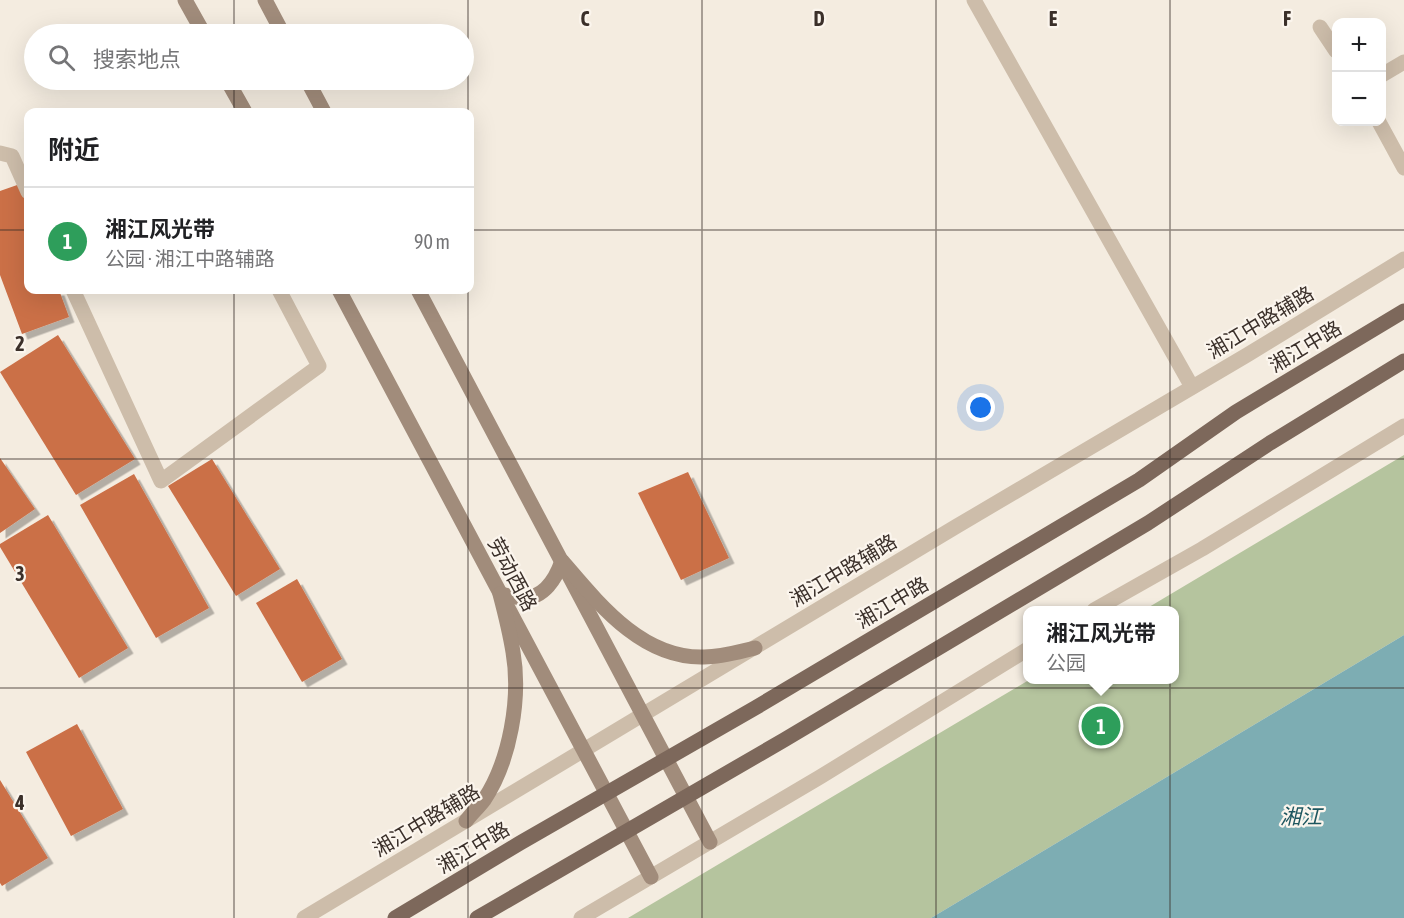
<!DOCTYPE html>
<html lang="zh">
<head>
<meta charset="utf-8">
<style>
  :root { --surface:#fff; --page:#f6f6f6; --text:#202124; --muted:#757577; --line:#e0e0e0; --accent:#0b8043 }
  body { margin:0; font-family:"Asap Condensed","Noto Sans SC",sans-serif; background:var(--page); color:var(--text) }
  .controls { position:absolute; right:18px; top:18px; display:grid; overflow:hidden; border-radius:12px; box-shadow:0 6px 24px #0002 }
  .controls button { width:54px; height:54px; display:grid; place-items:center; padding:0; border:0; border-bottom:2px solid var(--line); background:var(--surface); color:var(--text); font:30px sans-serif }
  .you { position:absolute; left:981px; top:408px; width:21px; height:21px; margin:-15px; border:4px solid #fff; border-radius:50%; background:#1a73e8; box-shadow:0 0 0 9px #1a73e833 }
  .badge { display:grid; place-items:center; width:39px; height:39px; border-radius:50%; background:var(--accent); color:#fff; font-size:20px; font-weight:700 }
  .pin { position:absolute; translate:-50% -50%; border:3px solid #fff; box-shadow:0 2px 6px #0006 }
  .popup { position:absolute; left:1023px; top:606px; width:156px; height:78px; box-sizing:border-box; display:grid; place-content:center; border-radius:12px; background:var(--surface); filter:drop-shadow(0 2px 4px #0005); font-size:20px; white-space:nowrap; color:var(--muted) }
  .popup b { font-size:22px; color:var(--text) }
  .popup::after { content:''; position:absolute; left:50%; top:100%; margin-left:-12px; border:12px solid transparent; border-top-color:var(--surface) }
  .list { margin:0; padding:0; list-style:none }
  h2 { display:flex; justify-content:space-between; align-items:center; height:78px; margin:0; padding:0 24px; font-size:26px }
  h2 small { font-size:20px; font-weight:400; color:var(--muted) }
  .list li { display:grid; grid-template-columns:39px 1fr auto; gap:18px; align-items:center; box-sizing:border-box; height:108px; padding:0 24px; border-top:2px solid var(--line) }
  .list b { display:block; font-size:22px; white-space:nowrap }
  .list p { margin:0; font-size:20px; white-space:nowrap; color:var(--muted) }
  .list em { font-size:20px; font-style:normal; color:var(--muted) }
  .icon { flex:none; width:33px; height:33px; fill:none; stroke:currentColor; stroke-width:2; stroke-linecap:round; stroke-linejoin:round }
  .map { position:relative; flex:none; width:1404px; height:918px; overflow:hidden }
  .search { position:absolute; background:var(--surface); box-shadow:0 6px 24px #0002; left:24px; top:24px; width:450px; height:66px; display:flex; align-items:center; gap:15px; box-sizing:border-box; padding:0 21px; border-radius:33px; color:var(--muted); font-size:22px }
  .panel { position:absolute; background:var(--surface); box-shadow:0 6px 24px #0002; left:24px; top:108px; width:450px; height:186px; border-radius:12px }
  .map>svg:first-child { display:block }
  .green { fill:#b5c49e }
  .water { fill:#7dadb3 }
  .building { fill:#cb6f47; filter:url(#shadow) }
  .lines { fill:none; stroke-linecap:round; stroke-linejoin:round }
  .minor { stroke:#cdbdaa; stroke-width:15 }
  .tertiary { stroke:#cdbdaa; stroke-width:15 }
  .secondary { stroke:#a18c7b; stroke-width:15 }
  .primary { stroke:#7d685b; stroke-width:15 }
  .grid { fill:none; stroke:#3b302a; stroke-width:1.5; stroke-opacity:0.55 }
  .labels { text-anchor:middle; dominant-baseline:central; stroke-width:4.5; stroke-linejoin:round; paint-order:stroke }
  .street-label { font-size:20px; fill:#3b302a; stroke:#fbf5ed }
  .water-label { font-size:21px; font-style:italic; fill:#1d565f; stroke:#fbf5ed }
  .grid-label { font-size:20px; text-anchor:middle; font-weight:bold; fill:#3b302a; stroke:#fbf5ed; stroke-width:4.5; stroke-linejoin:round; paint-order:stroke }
</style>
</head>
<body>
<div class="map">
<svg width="1404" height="918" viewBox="0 0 1404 918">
  <defs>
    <filter id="shadow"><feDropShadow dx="5.5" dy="5.5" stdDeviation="0" flood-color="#0004"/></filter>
  </defs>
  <rect width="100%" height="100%" fill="#f4ece0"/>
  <!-- green -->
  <polygon class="green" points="1404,455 1404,635 931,918 628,918 1029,680 1174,680 1174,610 1144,610"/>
  <!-- water -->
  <polygon class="water" points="1404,635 1404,918 931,918"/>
  <!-- building -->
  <g class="building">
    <polygon points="20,184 28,207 28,290 59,290 69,317 22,334 0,275 0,191"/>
    <polygon points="58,335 135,459 76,495 0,372"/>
    <polygon points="0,458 35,509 0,533"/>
    <polygon points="212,459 280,569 236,596 168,486"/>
    <polygon points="688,472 729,558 681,580 638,493"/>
    <polygon points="134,474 209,608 156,638 80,505"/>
    <polygon points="48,515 128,648 79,678 0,547 0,544"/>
    <polygon points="297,579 342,659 302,682 256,603"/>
    <polygon points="77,724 123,809 71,836 26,752"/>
    <polygon points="0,780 48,858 2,886 0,883"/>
  </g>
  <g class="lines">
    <!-- minor -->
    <g class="minor">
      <polyline points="974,0 1192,387"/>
      <polyline points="1320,27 1336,51"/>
      <polyline points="1382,75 1404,62"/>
      <polyline points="1379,122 1404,168"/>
      <polyline points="0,153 12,156 28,192"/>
      <polyline points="73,290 161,481 319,366 279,290"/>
    </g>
    <!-- tertiary -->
    <g class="tertiary">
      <polyline points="1094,610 1202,549 1404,426"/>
      <polyline points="304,918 957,526 1247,355 1404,259"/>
      <polyline points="581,918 820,777 1028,649"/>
    </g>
    <!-- secondary -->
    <g class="secondary">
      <polyline points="185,0 204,34"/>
      <polyline points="265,0 283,34"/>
      <polyline points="227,80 245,112"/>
      <polyline points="307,80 324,112"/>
      <polyline points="339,290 651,877"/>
      <polyline points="418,290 710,842"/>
      <path d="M466 821C471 814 478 808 484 800 510 761 521 698 513 652 510 633 505 613 500 594 507 595 515 598 523 598 544 598 556 578 562 561 599 604 642 659 704 657 722 657 738 652 755 648"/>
    </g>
    <!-- primary -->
    <g class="primary">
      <polyline points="395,918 520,843 755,708 1139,480 1236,412 1404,311"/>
      <polyline points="477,918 784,740 1148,523 1270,443 1404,361"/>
    </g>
  </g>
  <!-- grid -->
  <path class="grid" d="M234 0V34M468 0V112M702 0V918M936 0V918M1170 0V918M234 80V112M0 230H28M470 230H1404M234 290V918M468 290V918M0 459H1404M0 688H1404"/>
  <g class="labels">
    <!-- street labels -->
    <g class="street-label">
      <text transform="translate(1260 322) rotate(-31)">湘江中路辅路</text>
      <text transform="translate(1305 346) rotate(-31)">湘江中路</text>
      <text transform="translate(843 570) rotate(-31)">湘江中路辅路</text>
      <text transform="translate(513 574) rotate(62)">劳动西路</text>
      <text transform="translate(892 602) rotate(-31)">湘江中路</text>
      <text transform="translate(426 820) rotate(-31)">湘江中路辅路</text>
      <text transform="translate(473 847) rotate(-31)">湘江中路</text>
    </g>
    <!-- water labels -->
    <g class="water-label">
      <text x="1301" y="816">湘江</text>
    </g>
  </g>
  <g class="grid-label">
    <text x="585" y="26">C</text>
    <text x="819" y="26">D</text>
    <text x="1053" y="26">E</text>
    <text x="1287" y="26">F</text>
    <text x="20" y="351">2</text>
    <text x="20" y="581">3</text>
    <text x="20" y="810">4</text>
  </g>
</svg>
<div class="controls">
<button>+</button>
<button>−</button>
</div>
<div class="you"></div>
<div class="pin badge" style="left:1101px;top:726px;background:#2e9e5b">1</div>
<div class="popup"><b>湘江风光带</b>公园</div>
<div class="search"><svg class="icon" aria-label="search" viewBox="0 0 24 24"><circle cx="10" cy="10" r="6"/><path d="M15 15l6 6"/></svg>搜索地点</div>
<section class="panel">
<h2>附近<small></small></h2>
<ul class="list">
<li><span class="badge" style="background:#2e9e5b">1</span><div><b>湘江风光带</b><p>公园 · 湘江中路辅路</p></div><em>90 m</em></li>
</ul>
</section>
</div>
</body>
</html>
